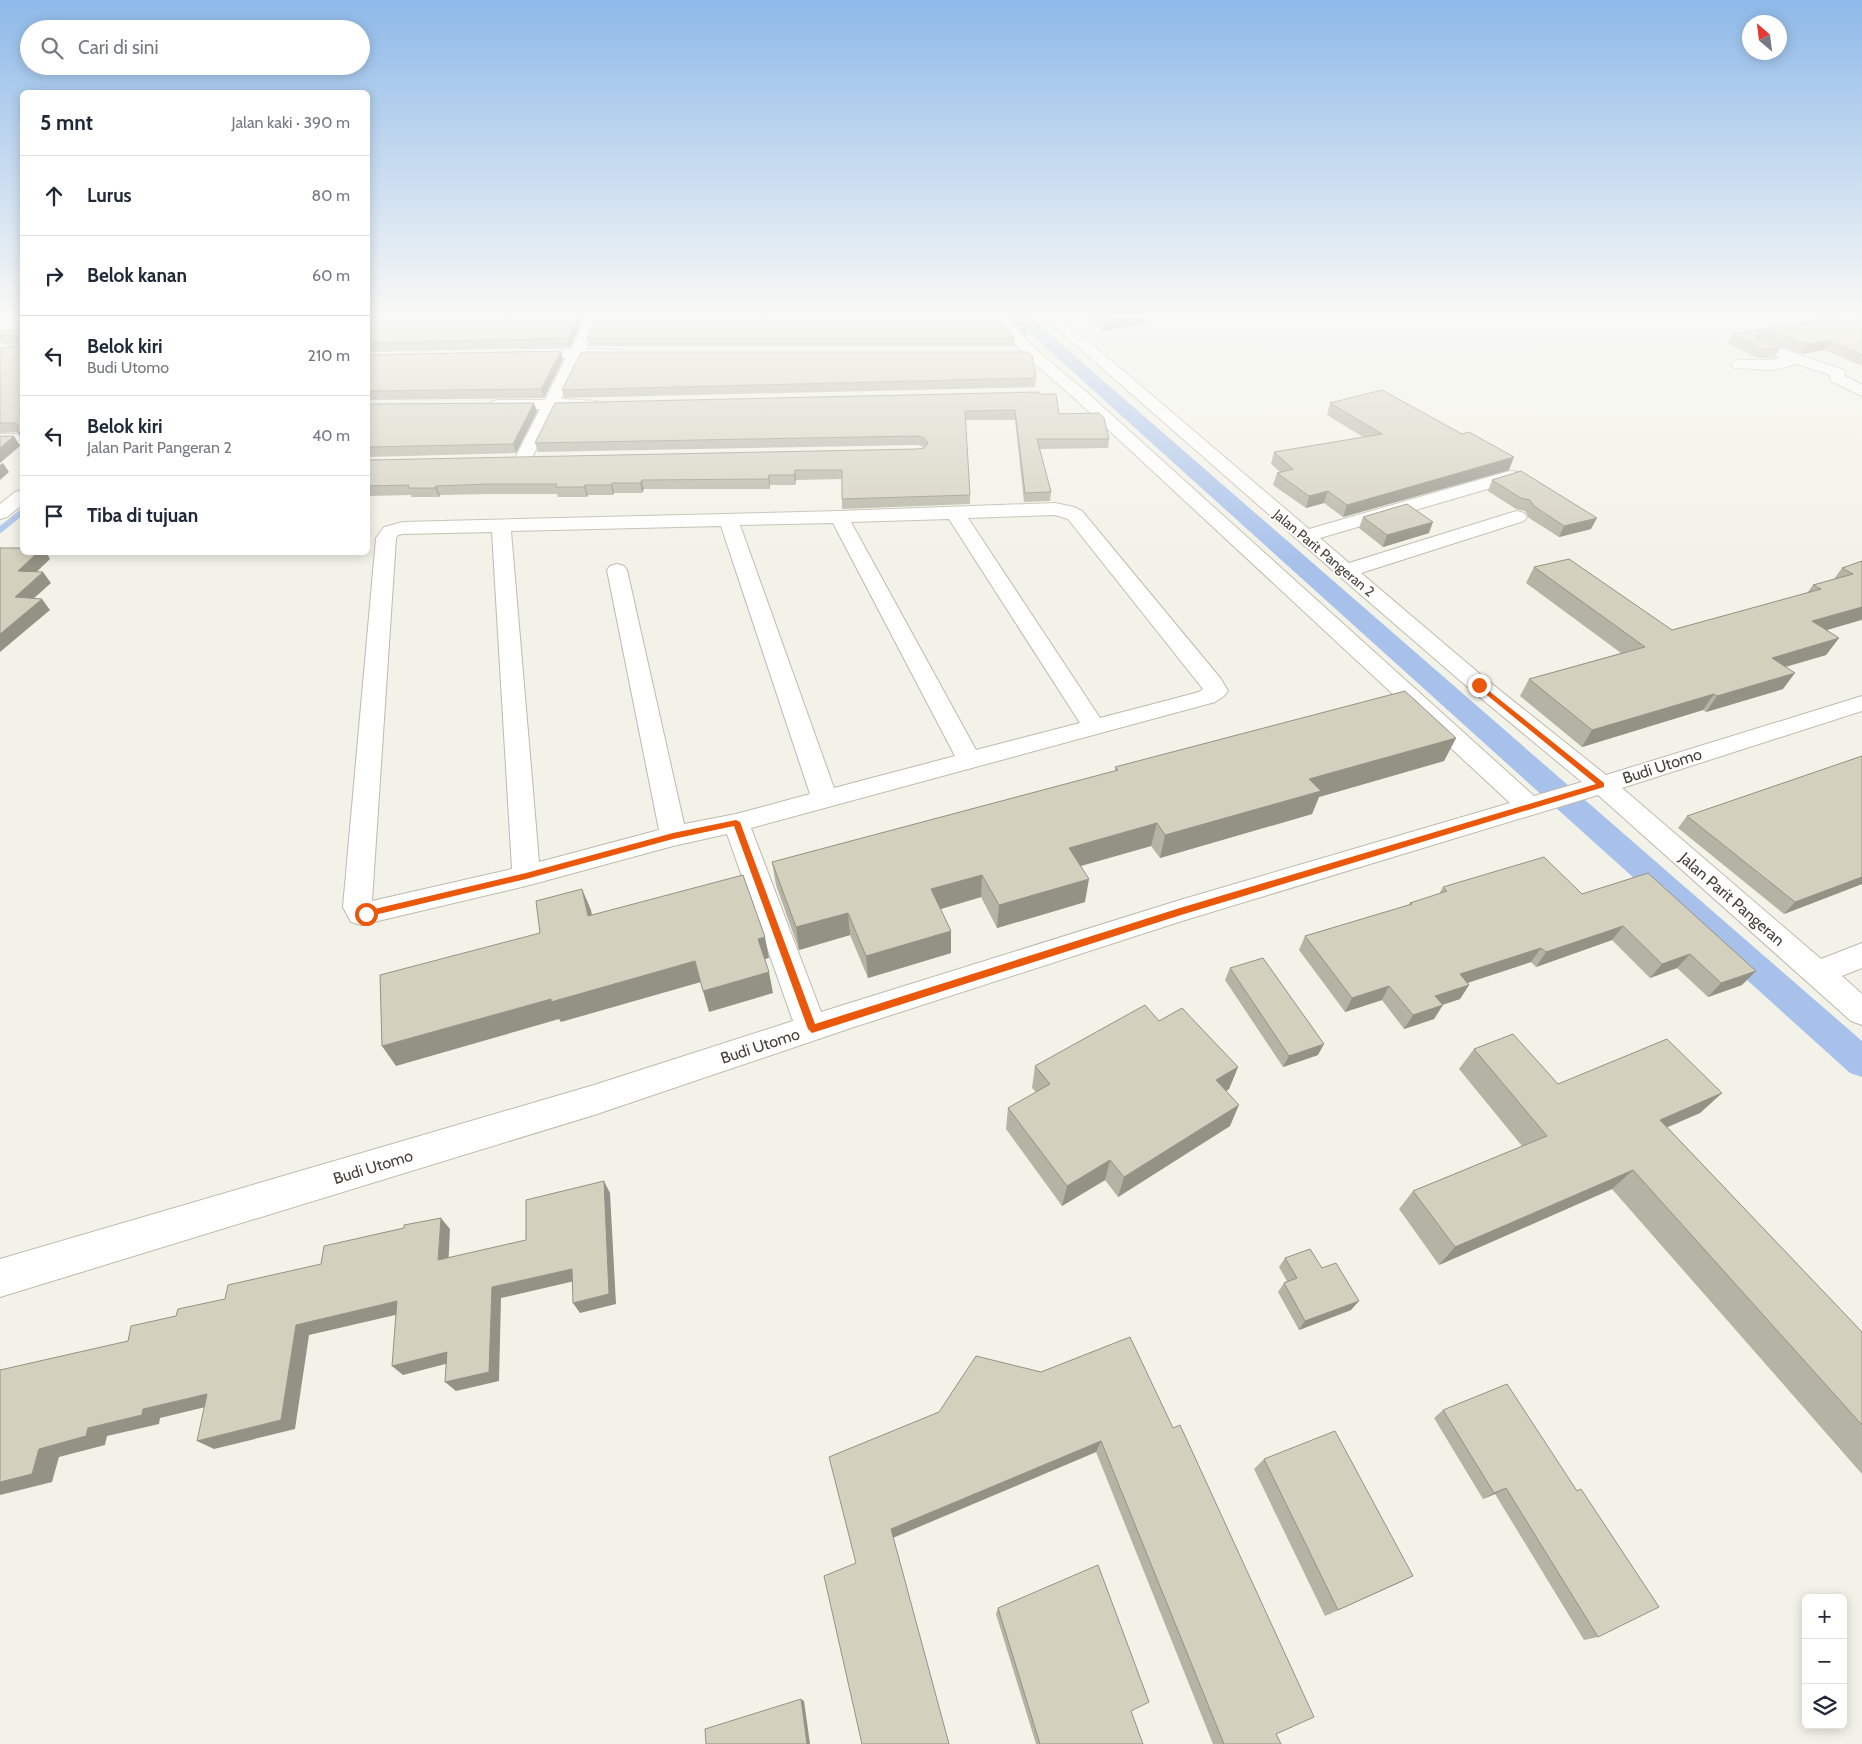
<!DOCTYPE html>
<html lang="id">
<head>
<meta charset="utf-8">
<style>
  :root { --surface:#fff; --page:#f2f2f3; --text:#1f2937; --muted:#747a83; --line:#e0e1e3 }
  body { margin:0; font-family:Cabin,sans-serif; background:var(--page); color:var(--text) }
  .controls { position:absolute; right:15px; bottom:15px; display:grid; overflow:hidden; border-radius:8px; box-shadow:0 2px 12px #0003 }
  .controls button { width:45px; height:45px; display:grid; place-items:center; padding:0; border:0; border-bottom:1px solid var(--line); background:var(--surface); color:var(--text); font:25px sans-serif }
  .compass { position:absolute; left:1742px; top:15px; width:45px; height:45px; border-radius:50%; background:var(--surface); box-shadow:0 2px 12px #0003; rotate:332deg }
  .stop { position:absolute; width:15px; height:15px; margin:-11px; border:4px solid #ea580c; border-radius:50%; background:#fff }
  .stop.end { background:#ea580c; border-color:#fff; box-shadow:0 1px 5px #0008 }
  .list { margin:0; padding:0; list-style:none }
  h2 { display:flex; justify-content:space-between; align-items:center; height:65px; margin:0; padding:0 20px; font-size:21px }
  h2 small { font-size:16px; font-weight:400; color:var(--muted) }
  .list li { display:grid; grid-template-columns:32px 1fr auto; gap:15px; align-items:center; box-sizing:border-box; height:80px; padding:0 20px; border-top:1px solid var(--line) }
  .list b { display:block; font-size:19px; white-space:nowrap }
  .list p { margin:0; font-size:16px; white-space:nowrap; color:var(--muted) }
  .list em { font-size:16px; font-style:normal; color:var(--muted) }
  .icon { flex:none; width:28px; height:28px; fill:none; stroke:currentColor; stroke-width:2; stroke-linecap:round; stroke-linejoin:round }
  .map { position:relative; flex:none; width:1862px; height:1744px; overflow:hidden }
  .search { position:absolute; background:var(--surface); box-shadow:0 2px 12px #0003; left:20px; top:20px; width:350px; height:55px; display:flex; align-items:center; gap:12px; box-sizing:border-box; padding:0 18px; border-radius:28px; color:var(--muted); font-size:19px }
  .panel { position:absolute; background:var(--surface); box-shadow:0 2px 12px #0003; left:20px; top:90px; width:350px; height:465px; border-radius:8px }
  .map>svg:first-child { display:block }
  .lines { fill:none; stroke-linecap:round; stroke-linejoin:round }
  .stream { stroke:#a8c1eb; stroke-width:6 }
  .canal { fill:#a8c1eb; fill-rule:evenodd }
  .minor-casing { stroke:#bdbbab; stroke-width:2 }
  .minor { fill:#fff; fill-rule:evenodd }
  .wall { fill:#b5b3a3 }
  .shaded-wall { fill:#949285 }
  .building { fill:#d3d0be; stroke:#949285 }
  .route { fill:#ea580c }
  .labels { text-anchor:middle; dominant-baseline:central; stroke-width:4; stroke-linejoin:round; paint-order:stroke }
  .far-street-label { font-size:14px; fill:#454337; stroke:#fff }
  .street-label { font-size:16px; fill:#454337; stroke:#fff }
</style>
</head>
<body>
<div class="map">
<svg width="1862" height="1744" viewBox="0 0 1862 1744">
  <rect width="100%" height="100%" fill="#f2f2e8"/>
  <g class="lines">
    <!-- stream -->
    <polyline class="stream" points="0,530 22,512"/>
    <!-- canal -->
    <polygon class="canal" points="1012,317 1030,317 1862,1041 1862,1077 1850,1073"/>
    <defs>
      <g id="minor">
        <polygon points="587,317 601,317 586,349 622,350 625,353 622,356 617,358 581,358 561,399 597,401 599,404 597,407 556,409 529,464 523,465 517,464 514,460 540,409 497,410 491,408 489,405 491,402 497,400 545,400 566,358 525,359 520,357 517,354 520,351 525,349 571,349"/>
        <path d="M991 317H1006L1036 350 1084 390 1534 796 1582 782 1471 690 1338 575 1044 317H1060L1309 529 1506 472 1512 471 1518 472 1521 476 1518 480 1320 538 1349 563 1510 513 1517 511 1524 513 1527 517 1524 521 1361 573 1487 680 1606 775 1862 696V711L1622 788 1821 959 1862 943V968L1842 976 1862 994V1025L1851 1021 1598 795 1182 921 854 1027 594 1115 0 1297V1259L594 1085 793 1021 727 834 673 846 526 886 361 925 351 922 343 907 376 538 384 527 403 522 839 511 1055 503 1074 507 1082 511 1221 679 1228 691 1224 696 1215 702 751 828 821 1012 1180 900 1510 803 1072 396 1026 356ZM1055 515 1068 519 1203 689 1199 692 1100 718 968 518ZM949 519 1080 723 976 750 851 522ZM833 523 955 756 834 788 740 525ZM721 526 810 794 736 814 684 824 627 570 624 566 617 564 610 566 607 570 659 830 539 862 511 531ZM492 532 512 869 372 901 396 538 398 535 403 534Z"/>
        <polygon points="1760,341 1844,370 1845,376 1862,385 1862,396 1831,381 1830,375 1797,364 1773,370 1734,368 1731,365 1734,362 1739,360 1773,360 1781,358 1755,349 1752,346 1755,343"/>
        <rect x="0" y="434" width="22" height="10"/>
        <polygon points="22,490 22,505 7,517 0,519 0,504 15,492"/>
      </g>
    </defs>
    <!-- minor casing -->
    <use href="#minor" class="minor-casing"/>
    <!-- minor -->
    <use href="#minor" class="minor"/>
  </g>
  <!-- wall -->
  <g class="wall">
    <polygon points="368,317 582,317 583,320 570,347 368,352"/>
    <polygon points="1012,317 1026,317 1027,327 1027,337 1011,320"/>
    <polygon points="1085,317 1146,317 1145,323 1103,331"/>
    <polygon points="1862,317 1862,366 1824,350 1802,354 1759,339 1758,340 1760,342 1780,348 1774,358 1757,358 1727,343 1732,334"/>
    <polygon points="22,330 18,432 0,433 0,348 18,346 18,345 2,344 0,340 0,333"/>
    <polygon points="587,338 1015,338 1015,346 589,346"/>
    <polygon points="561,351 563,360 544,398 368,400 368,355"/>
    <polygon points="1036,378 1035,387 564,398 562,390"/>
    <polygon points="1039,394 1059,414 1109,439 1108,448 1039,449 1051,492 1050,501 1024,502 1015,420 965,420 970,495 970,504 842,509 842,479 796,480 795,485 770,485 770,489 644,489 642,493 614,493 613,495 588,495 587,497 558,497 557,494 491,494 440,495 439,497 411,497 411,495 368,496 368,460 917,449 925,447 917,445 538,452 535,443"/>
    <polygon points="534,403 537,412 516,453 368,457 368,404"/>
    <polygon points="1330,403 1509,470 1343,517 1324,503 1306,508 1273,485 1277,473 1280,472 1271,464 1274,452 1363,437 1327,415"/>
    <polygon points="1492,480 1591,529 1559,537 1529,518 1525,511 1516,509 1488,491"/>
    <polygon points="1363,517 1429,533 1383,547 1359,528"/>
    <polygon points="1862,561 1862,621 1861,620 1826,630 1839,638 1826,655 1786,667 1783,689 1706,712 1703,710 1582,747 1520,696 1529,679 1621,653 1526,583 1534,567 1672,630 1807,593 1813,585 1834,579 1842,568"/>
    <polygon points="1456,738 1444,761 1319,797 1312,814 1160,858 1151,846 1081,866 1085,902 997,928 981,897 940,909 951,931 951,953 868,978 850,935 799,950 776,885 772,862 1115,771 1115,767"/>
    <polygon points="1862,756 1862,884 1784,914 1678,828 1687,816"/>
    <polygon points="1648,873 1742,985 1708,997 1677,968 1650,978 1612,940 1536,967 1531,962 1468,983 1469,985 1460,999 1442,1005 1434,1019 1404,1029 1382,1000 1345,1012 1299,950 1305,936 1409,905 1410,903 1439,894 1443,887 1582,894"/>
    <polygon points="1230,968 1318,1055 1283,1067 1225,980"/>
    <polygon points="1159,1021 1238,1067 1229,1089 1226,1091 1230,1126 1118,1197 1105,1180 1062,1206 1006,1129 1008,1108 1036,1092 1032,1088 1035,1066"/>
    <polygon points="1474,1049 1558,1084 1722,1093 1700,1113 1667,1127 1862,1332 1862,1474 1612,1189 1439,1265 1399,1209 1413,1191 1522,1146 1459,1069"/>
    <polygon points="1285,1258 1322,1268 1351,1310 1299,1330 1278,1292 1284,1283 1287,1281 1279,1267"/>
    <polygon points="1130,1337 1276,1734 1281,1744 1213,1744 1096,1452 893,1538 856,1563 1041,1372"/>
    <polygon points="1443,1410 1577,1491 1598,1637 1584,1640 1495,1494 1483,1499 1434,1418"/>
    <polygon points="1264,1459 1413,1576 1325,1616 1254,1469"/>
    <polygon points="998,1608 1131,1711 1143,1744 1036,1744 996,1614"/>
  </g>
  <!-- shaded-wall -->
  <g class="shaded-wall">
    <polygon points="578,317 582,317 583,320 570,347 568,338"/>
    <polygon points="1122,317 1146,317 1145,323 1103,331 1104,321"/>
    <polygon points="1764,330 1759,339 1754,342 1759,333"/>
    <polygon points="1830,341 1824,350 1802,354 1808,344"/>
    <polygon points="561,351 563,360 544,398 541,389"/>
    <polygon points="534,403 537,412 516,453 513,444"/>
    <polygon points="22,429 22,441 18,433"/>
    <polygon points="14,436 20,446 0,463 0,448"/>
    <polygon points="1514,457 1509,470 1343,517 1347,505"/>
    <polygon points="3,463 9,472 0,480 0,465"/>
    <polygon points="795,470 796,480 795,485 794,475"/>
    <polygon points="769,475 770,485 770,489 768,479"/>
    <polygon points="642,480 644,489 642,493 640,483"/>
    <polygon points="612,483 614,493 613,495 611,485"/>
    <polygon points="585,485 588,495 587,497 584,487"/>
    <polygon points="436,486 440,495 439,497 435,488"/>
    <polygon points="1328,491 1324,503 1306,508 1309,496"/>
    <polygon points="1597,518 1591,529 1559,537 1564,526"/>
    <polygon points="1433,522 1429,533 1383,547 1387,535"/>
    <polygon points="38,552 46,552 50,559 26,582 18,571"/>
    <polygon points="43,572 51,583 23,608 15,597"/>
    <polygon points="42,599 50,610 0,652 0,634"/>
    <polygon points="1862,607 1862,618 1861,620 1800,638 1812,621"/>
    <polygon points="1839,638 1826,655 1760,674 1772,658"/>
    <polygon points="1795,673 1783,689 1706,712 1717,696"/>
    <polygon points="1714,694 1703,710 1582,747 1592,730"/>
    <polygon points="1456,738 1444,761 1319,797 1312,814 1160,858 1165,835 1309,779"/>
    <polygon points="1157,823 1151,846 1066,870 1069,848"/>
    <polygon points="982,875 981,897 931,912 931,889"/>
    <polygon points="1862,877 1862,884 1784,914 1795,902"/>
    <polygon points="1089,879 1085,902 997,928 999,905"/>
    <polygon points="582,889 591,910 596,937 588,916"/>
    <polygon points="848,913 850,935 799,950 796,927"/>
    <polygon points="1623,926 1612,940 1536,967 1546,952"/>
    <polygon points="951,931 951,953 868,978 866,956"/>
    <polygon points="765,937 769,958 762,960 758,939"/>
    <polygon points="1541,948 1531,962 1451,988 1460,974"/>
    <polygon points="1690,954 1677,968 1650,978 1662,964"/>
    <polygon points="695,961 701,982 561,1022 559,1019 396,1066 382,1046 551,999"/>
    <polygon points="1756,971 1742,985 1708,997 1721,983"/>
    <polygon points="769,972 773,993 709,1012 703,991"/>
    <polygon points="1469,985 1460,999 1427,1010 1435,996"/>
    <polygon points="1389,986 1382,1000 1345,1012 1352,998"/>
    <polygon points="1443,1005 1434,1019 1404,1029 1413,1015"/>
    <polygon points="1324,1044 1318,1055 1283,1067 1289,1056"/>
    <polygon points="1238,1067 1229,1089 1208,1102 1216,1080"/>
    <polygon points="1722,1093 1700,1113 1640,1139 1660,1120"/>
    <polygon points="1239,1105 1230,1126 1118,1197 1124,1177"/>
    <polygon points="1110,1160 1105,1180 1062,1206 1067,1186"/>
    <polygon points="1633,1170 1612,1189 1439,1265 1455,1247"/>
    <polygon points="604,1181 610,1193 616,1304 580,1313 573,1303"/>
    <polygon points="441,1218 450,1229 448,1271 438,1260"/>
    <polygon points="572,1269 579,1280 501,1298 499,1381 456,1391 445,1382 492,1287"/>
    <polygon points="397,1301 408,1312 309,1335 295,1429 214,1449 197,1441 296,1325"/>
    <polygon points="1359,1301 1351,1310 1299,1330 1305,1321"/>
    <polygon points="447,1352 457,1361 403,1375 392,1366"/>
    <polygon points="207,1394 222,1403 160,1418 159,1424 107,1436 105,1445 59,1457 52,1482 0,1495 0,1482 39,1449 88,1428 143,1409"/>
    <polygon points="1101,1441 1096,1452 892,1538 891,1529"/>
    <polygon points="1506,1488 1495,1494 1483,1499 1494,1493"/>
    <polygon points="1413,1576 1399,1583 1325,1616 1338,1610"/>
    <polygon points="801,1699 804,1701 810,1744 807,1744"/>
  </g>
  <!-- building -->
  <g class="building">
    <polygon points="368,317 578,317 568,338 368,343"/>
    <polygon points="597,317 996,317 1015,338 587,338"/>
    <polygon points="1019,317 1026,317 1027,327"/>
    <polygon points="1099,317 1122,317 1104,321"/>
    <polygon points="1838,317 1862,317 1862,355 1830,341 1808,344 1764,330 1759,333 1756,338 1760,342 1780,348 1763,349 1732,334"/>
    <polygon points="4,330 22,330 22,429 18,433 18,425 16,423 0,423 0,348 18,346 18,336 0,335 0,333"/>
    <polygon points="561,351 541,389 368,391 368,355"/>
    <polygon points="581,352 1027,352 1032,356 1036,378 562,390"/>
    <polygon points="1382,390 1462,434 1469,432 1514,457 1347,505 1328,491 1309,496 1277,473 1293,469 1274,452 1382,434 1330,403"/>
    <polygon points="1039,392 1039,394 1056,394 1059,414 1099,413 1104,418 1109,439 1037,439 1051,492 1025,493 1015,410 965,411 970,495 842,499 842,470 795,470 794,475 769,475 768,479 642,480 640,483 612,483 611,485 585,485 584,487 555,487 557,484 488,484 436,486 435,488 408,488 409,485 368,486 368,460 917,449 924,448 928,443 924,438 917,436 535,443 555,403"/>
    <polygon points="534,403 513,444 368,447 368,404"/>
    <polygon points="0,436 14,436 0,448"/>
    <polygon points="1521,471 1597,518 1564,526 1534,506 1530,500 1521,498 1492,480"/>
    <polygon points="1407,504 1433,522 1387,535 1363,517"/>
    <polygon points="0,548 22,548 22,552 38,552 18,571 43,572 15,597 42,599 0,634"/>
    <polygon points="1569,559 1672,630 1821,589 1813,585 1853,574 1842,568 1862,561 1862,607 1812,621 1839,638 1772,658 1795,673 1717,696 1714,694 1592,730 1529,679 1645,647 1534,567"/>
    <polygon points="1405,691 1456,738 1309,779 1321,791 1165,835 1157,823 1069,848 1089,879 999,905 982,875 931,889 951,931 866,956 848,913 796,927 772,862 1118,770 1115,767"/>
    <polygon points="1862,756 1862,877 1795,902 1687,816"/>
    <polygon points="1544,857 1582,894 1648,873 1756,971 1721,983 1690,954 1662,964 1623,926 1546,952 1541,948 1460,974 1469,985 1435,996 1443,1005 1413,1015 1389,986 1352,998 1305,936 1412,904 1410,903 1447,891 1443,887"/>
    <polygon points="743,875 765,937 758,939 769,972 703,991 695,961 551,1002 551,999 382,1046 380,975 540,933 536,901 582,889 588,916"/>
    <polygon points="1263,958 1324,1044 1289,1056 1230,968"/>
    <polygon points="1145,1005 1159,1021 1182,1008 1238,1067 1216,1080 1239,1105 1124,1177 1110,1160 1067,1186 1008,1108 1050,1084 1035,1066"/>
    <polygon points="1513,1034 1558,1084 1667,1039 1722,1093 1660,1120 1862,1332 1862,1425 1633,1170 1455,1247 1413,1191 1547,1136 1474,1049"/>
    <polygon points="604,1181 609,1294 573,1303 572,1269 492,1287 489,1372 445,1382 447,1352 392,1366 397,1301 296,1325 281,1420 197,1441 207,1394 143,1409 142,1415 88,1428 86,1436 39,1449 32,1474 0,1482 0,1370 128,1341 131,1326 176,1316 178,1309 225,1299 228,1285 321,1264 324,1246 404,1228 404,1225 441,1218 438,1260 526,1240 526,1200"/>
    <polygon points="1310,1249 1322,1268 1336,1263 1359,1301 1305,1321 1284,1283 1297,1278 1285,1258"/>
    <polygon points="1130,1337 1173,1428 1180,1425 1314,1717 1276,1734 1281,1744 1224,1744 1101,1441 891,1529 949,1744 862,1744 824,1576 856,1563 829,1457 939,1412 976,1356 1041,1372"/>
    <polygon points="1507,1384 1577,1491 1581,1489 1659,1607 1598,1637 1506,1488 1494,1493 1443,1410"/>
    <polygon points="1335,1431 1413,1576 1338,1610 1264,1459"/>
    <polygon points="1098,1565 1149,1702 1131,1711 1143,1744 1040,1744 998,1608"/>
    <polygon points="801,1699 807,1744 706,1744 705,1729"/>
  </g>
  <!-- sky -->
  <linearGradient id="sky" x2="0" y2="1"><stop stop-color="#8eb9e9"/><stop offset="0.56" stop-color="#f9f9f5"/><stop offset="1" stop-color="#f9f9f5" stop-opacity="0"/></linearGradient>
  <rect width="1862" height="562" fill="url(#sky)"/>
  <!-- route -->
  <polygon class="route" points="1479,683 1604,783 1604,787 1181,915 812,1033 808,1029 734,826 673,839 526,879 366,917 362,914 366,911 526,873 673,833 736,820 740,822 815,1024 1180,908 1596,784 1477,687 1476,685"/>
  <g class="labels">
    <!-- far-street labels -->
    <g class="far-street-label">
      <text transform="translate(1324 553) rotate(40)">Jalan Parit Pangeran 2</text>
    </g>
    <!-- street labels -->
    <g class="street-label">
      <text transform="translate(1662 766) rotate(-18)">Budi Utomo</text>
      <text transform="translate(1732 899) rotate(41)">Jalan Parit Pangeran</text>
      <text transform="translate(760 1046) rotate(-18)">Budi Utomo</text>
      <text transform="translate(373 1167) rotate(-17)">Budi Utomo</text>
    </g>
  </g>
</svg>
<div class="controls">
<button>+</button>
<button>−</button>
<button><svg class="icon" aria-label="layers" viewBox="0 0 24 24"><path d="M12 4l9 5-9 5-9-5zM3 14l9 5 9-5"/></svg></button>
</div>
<svg class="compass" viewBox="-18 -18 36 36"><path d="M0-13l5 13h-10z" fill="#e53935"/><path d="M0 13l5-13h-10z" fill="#747a83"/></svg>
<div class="stop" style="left:366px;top:914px"></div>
<div class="stop end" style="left:1479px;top:685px"></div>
<div class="search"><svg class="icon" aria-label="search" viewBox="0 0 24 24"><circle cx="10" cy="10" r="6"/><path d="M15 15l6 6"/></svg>Cari di sini</div>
<section class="panel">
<h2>5 mnt<small>Jalan kaki · 390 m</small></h2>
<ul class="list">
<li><svg class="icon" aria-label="ahead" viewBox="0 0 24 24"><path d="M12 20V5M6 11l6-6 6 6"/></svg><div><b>Lurus</b></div><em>80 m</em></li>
<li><svg class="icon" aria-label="right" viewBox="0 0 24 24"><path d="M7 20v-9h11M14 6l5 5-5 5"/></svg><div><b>Belok kanan</b></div><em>60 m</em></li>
<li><svg class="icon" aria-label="left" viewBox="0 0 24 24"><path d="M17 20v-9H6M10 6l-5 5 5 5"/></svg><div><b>Belok kiri</b><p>Budi Utomo</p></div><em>210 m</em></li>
<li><svg class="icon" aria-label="left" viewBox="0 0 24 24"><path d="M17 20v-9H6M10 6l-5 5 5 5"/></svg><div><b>Belok kiri</b><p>Jalan Parit Pangeran 2</p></div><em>40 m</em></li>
<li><svg class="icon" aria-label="arrive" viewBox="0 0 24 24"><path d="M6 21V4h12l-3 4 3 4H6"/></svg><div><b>Tiba di tujuan</b></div></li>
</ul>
</section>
</div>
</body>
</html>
